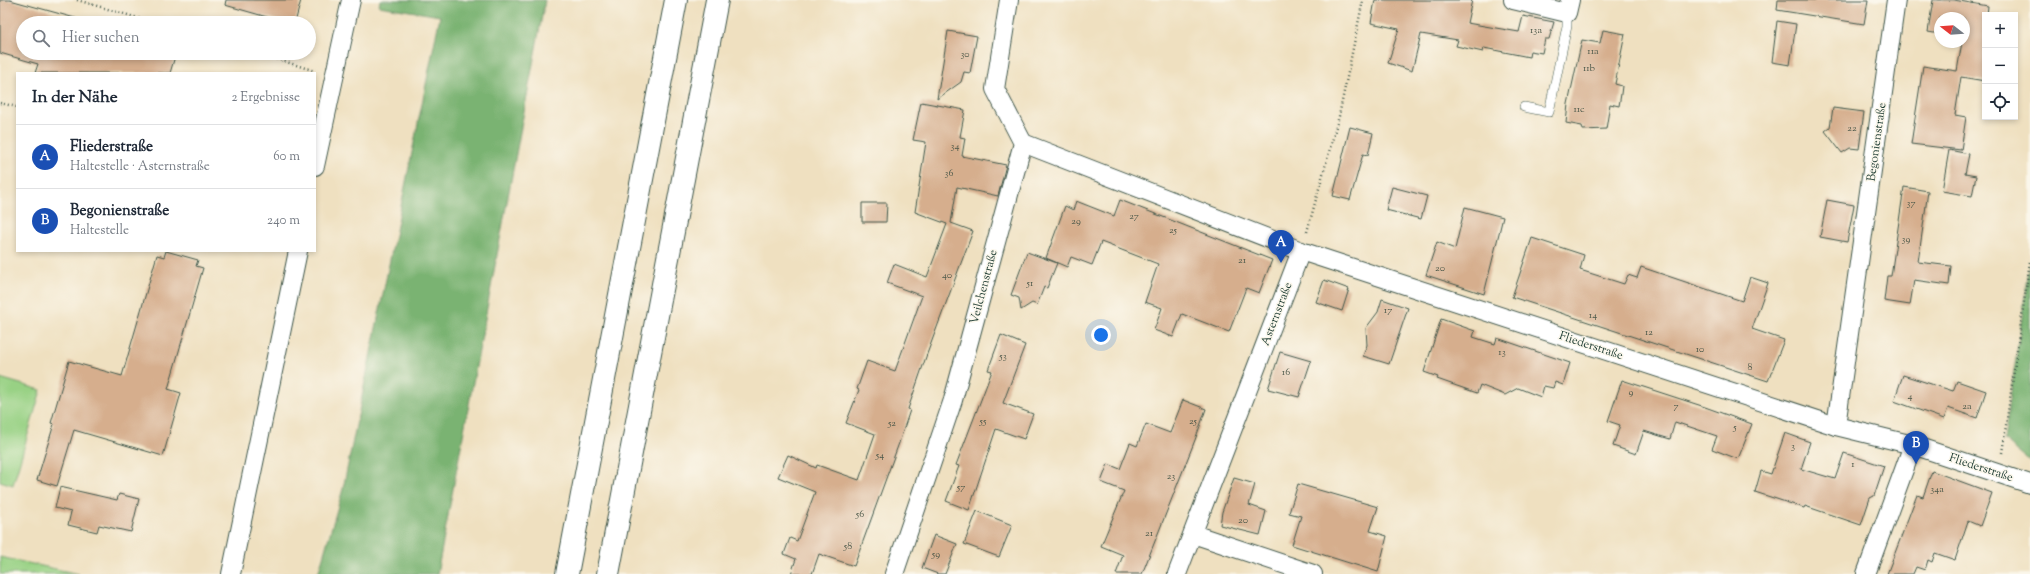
<!DOCTYPE html>
<html lang="de">
<head>
<meta charset="utf-8">
<style>
  :root { --surface:#fff; --page:#f2f2f3; --text:#1f2937; --muted:#747a83; --line:#e0e1e3; --accent:#d1495b }
  body { margin:0; font-family:"Sorts Mill Goudy",serif; background:var(--page); color:var(--text) }
  .controls { position:absolute; right:12px; top:12px; display:grid; overflow:hidden; border-radius:0px; box-shadow:0 2px 6px #0003 }
  .controls button { width:36px; height:36px; display:grid; place-items:center; padding:0; border:0; border-bottom:1px solid var(--line); background:var(--surface); color:var(--text); font:20px sans-serif }
  .compass { position:absolute; left:1934px; top:12px; width:36px; height:36px; border-radius:50%; background:var(--surface); box-shadow:0 2px 6px #0003; rotate:287deg }
  .you { position:absolute; left:1101px; top:335px; width:14px; height:14px; margin:-10px; border:3px solid #fff; border-radius:50%; background:#1a73e8; box-shadow:0 0 0 6px #1a73e833 }
  .badge { display:grid; place-items:center; width:26px; height:26px; border-radius:50%; background:var(--accent); color:#fff; font-size:13px; font-weight:700 }
  .pin { position:absolute; translate:-50% -33px; filter:drop-shadow(0 1px 2px #0008) }
  .pin::after { content:''; position:absolute; top:21px; width:14px; height:12px; background:inherit; clip-path:polygon(0 0,100% 0,50% 100%) }
  .list { margin:0; padding:0; list-style:none }
  h2 { display:flex; justify-content:space-between; align-items:center; height:52px; margin:0; padding:0 16px; font-size:17px }
  h2 small { font-size:13px; font-weight:400; color:var(--muted) }
  .list li { display:grid; grid-template-columns:26px 1fr auto; gap:12px; align-items:center; box-sizing:border-box; height:64px; padding:0 16px; border-top:1px solid var(--line) }
  .list b { display:block; font-size:15px; white-space:nowrap }
  .list p { margin:0; font-size:13px; white-space:nowrap; color:var(--muted) }
  .list em { font-size:13px; font-style:normal; color:var(--muted) }
  .icon { flex:none; width:22px; height:22px; fill:none; stroke:currentColor; stroke-width:2; stroke-linecap:round; stroke-linejoin:round }
  .map { position:relative; flex:none; width:2030px; height:574px; overflow:hidden }
  .search { position:absolute; background:var(--surface); box-shadow:0 2px 6px #0003; left:16px; top:16px; width:300px; height:44px; display:flex; align-items:center; gap:10px; box-sizing:border-box; padding:0 14px; border-radius:22px; color:var(--muted); font-size:15px }
  .panel { position:absolute; background:var(--surface); box-shadow:0 2px 6px #0003; left:16px; top:72px; width:300px; height:180px; border-radius:0px }
  .map>svg:first-child { display:block }
  .green { fill:#98d184; stroke:#5c875c }
  .forest { fill:#7ab372; stroke:#4c7853 }
  .building { fill:#d6ae8d }
  .lines { fill:none; stroke-linecap:round; stroke-linejoin:round }
  .service-casing { stroke:#3e5549; stroke-width:10 }
  .minor-casing { stroke:#3e5549; stroke-width:20 }
  .motorway-casing { stroke:#3e5549; stroke-width:24 }
  .path { stroke:#3e5549; stroke-width:2.5; stroke-dasharray:1 3; stroke-linecap:butt }
  .service { stroke:#fff; stroke-width:9 }
  .minor { stroke:#fff; stroke-width:18 }
  .motorway { stroke:#fff; stroke-width:22 }
  .labels { text-anchor:middle; dominant-baseline:central; stroke-width:3; stroke-linejoin:round; paint-order:stroke }
  .number-label { font-size:10px; fill:#4d594a }
  .street-label { font-size:12px; fill:#1f3d34; stroke:#fbf7ec }
</style>
</head>
<body>
<div class="map">
<svg width="2030" height="574" viewBox="0 0 2030 574">
  <rect width="100%" height="100%" fill="#fbf7ec"/>
  <filter id="ink" filterUnits="userSpaceOnUse"><feTurbulence type="fractalNoise" baseFrequency=".025" numOctaves="2"/><feDisplacementMap in="SourceGraphic" scale="8" xChannelSelector="R" yChannelSelector="G"/><feConvolveMatrix kernelMatrix="1 2 1 2 8 2 1 2 1" color-interpolation-filters="sRGB"/></filter>
  <filter id="wash" filterUnits="userSpaceOnUse"><feTurbulence type="fractalNoise" baseFrequency=".012" numOctaves="4" result="noise"/><feDisplacementMap in="SourceGraphic" scale="16" xChannelSelector="R" yChannelSelector="G"/><feGaussianBlur stdDeviation="0.9" result="paint"/><feColorMatrix in="noise" values="0 0 0 0 0 0 0 0 0 0 0 0 0 0 0 0 0 1.4 0 .05"/><feComposite in="paint" operator="in"/></filter>
  <g filter="url(#wash)">
    <rect width="100%" height="100%" fill="#efe0c0"/>
    <!-- green -->
    <g class="green">
      <polygon points="0,378 41,390 13,485 0,481"/>
      <polygon points="0,557 79,574 0,574"/>
    </g>
    <!-- forest -->
    <g class="forest">
      <polygon points="380,0 545,0 437,574 318,574 343,489 440,16 379,6"/>
      <polygon points="2030,262 2030,461 2004,440"/>
    </g>
    <g id="blocks">
      <!-- building -->
      <g class="building">
        <polygon points="0,0 10,0 93,23 23,23 23,53 176,53 170,73 35,73 38,64 0,53"/>
        <polygon points="226,0 301,0 295,23 288,23 225,5"/>
        <polygon points="1375,0 1472,0 1467,23 1519,32 1523,16 1554,22 1549,39 1545,39 1542,53 1530,51 1529,57 1484,48 1483,52 1456,46 1458,40 1421,34 1412,71 1388,63 1399,29 1371,23"/>
        <polygon points="1778,0 1868,0 1864,24 1777,10"/>
        <polygon points="1933,0 1954,0 1988,6 1987,15 1985,15 1985,81 1961,77 1955,115 1966,117 1961,150 1911,144 1923,66 1957,71 1962,42 1964,42 1964,18 1940,18 1940,34 1928,32"/>
        <polygon points="1777,21 1796,24 1790,65 1772,62"/>
        <polygon points="1603,30 1625,34 1615,84 1622,86 1621,94 1619,106 1610,104 1606,129 1583,130 1582,126 1566,123 1568,104 1582,40 1600,43"/>
        <polygon points="948,31 977,36 970,73 964,72 961,82 937,99"/>
        <polygon points="921,102 965,110 960,137 965,138 962,156 1006,165 998,196 957,187 951,223 973,231 927,354 908,409 910,410 899,443 854,566 819,554 812,574 791,574 796,559 784,554 790,538 797,541 815,492 778,477 788,455 816,468 817,465 859,480 875,434 846,423 859,390 857,389 867,361 895,371 922,296 887,283 894,264 927,277 947,224 915,212 926,142 913,140"/>
        <polygon points="1833,108 1864,112 1859,149 1850,148 1842,153 1825,131 1830,127"/>
        <polygon points="1350,127 1373,133 1368,155 1363,154 1350,200 1333,196"/>
        <polygon points="1949,150 1969,154 1965,174 1976,176 1972,196 1942,191"/>
        <polygon points="1392,187 1427,196 1421,219 1386,210"/>
        <polygon points="1904,187 1928,191 1918,262 1951,266 1949,285 1914,280 1910,305 1884,301 1887,276 1891,276"/>
        <polygon points="1120,200 1272,260 1259,293 1246,288 1229,332 1182,314 1173,337 1154,330 1162,308 1145,302 1158,264 1101,242 1092,265 1071,257 1067,267 1046,258 1065,206 1073,210 1076,201 1114,216"/>
        <polygon points="1827,200 1854,205 1847,242 1820,237"/>
        <polygon points="862,203 887,203 886,222 862,222"/>
        <polygon points="1465,207 1503,217 1484,294 1426,275 1437,242 1455,249"/>
        <polygon points="1532,238 1584,255 1580,270 1624,284 1628,275 1637,278 1641,267 1742,301 1750,277 1768,283 1752,329 1784,340 1768,381 1512,297"/>
        <polygon points="166,251 198,260 196,266 203,268 168,389 181,393 163,456 74,430 57,486 37,480 54,424 51,423 69,361 122,376 157,255 164,257"/>
        <polygon points="1027,252 1057,263 1047,288 1044,287 1037,305 1032,303 1021,310 1019,298 1011,295"/>
        <polygon points="1324,280 1349,289 1342,311 1316,302"/>
        <polygon points="1382,299 1408,308 1389,364 1363,356 1367,345 1366,328 1378,312"/>
        <polygon points="1441,319 1475,331 1473,337 1495,344 1497,338 1570,363 1563,385 1555,382 1553,388 1544,386 1541,397 1518,388 1505,395 1480,385 1477,393 1437,379 1438,377 1424,372"/>
        <polygon points="1001,335 1025,345 1003,403 1033,414 1024,439 996,429 969,510 946,501 959,466 956,465 992,371 988,370"/>
        <polygon points="1280,352 1311,361 1299,397 1268,389"/>
        <polygon points="1903,375 1953,391 1957,381 1986,391 1977,418 1948,408 1944,419 1894,401"/>
        <polygon points="1622,380 1705,407 1752,424 1738,459 1712,449 1717,436 1675,422 1670,439 1644,431 1636,454 1613,446 1620,425 1608,421"/>
        <polygon points="1183,400 1206,409 1195,440 1142,574 1116,574 1123,555 1101,546 1124,491 1101,482 1108,464 1120,469 1130,443 1137,446 1146,424 1170,433"/>
        <polygon points="1785,433 1810,442 1801,469 1835,479 1844,453 1884,466 1874,496 1870,498 1861,525 1805,506 1804,508 1755,492 1761,471 1771,474"/>
        <polygon points="1932,471 1992,493 1980,526 1968,521 1955,560 1935,553 1932,562 1928,560 1925,570 1916,567 1913,574 1887,574 1917,495 1923,497"/>
        <polygon points="1234,478 1255,484 1249,505 1266,511 1260,535 1220,525 1222,512"/>
        <polygon points="1298,484 1378,507 1370,531 1387,536 1378,572 1292,545 1301,516 1289,513"/>
        <polygon points="60,487 117,500 119,494 139,499 131,532 99,525 97,532 68,525 71,512 55,508"/>
        <polygon points="977,511 1012,525 999,557 964,544"/>
        <polygon points="934,535 957,544 945,574 938,574 922,568"/>
      </g>
    </g>
  </g>
  <g filter="url(#ink)">
    <use href="#blocks" fill-opacity="0" stroke="#3e5549" stroke-width="1"/>
    <g class="lines">
      <defs>
        <polyline id="service" points="1524,107 1549,112 1567,26 1567,13"/>
        <g id="minor">
          <polyline points="1513,0 1567,13 1570,0"/>
          <polyline points="1023,143 1301,251 1836,426 1913,445 2030,484"/>
          <polyline points="315,166 351,0"/>
          <polyline points="1836,426 1896,0"/>
          <polyline points="1193,534 1313,574"/>
          <polyline points="231,574 298,251"/>
          <polyline points="894,574 953,400 1023,143 995,89 1009,0"/>
          <polyline points="1177,574 1301,251"/>
          <polyline points="1866,574 1913,445"/>
        </g>
        <g id="motorway">
          <polyline points="567,574 676,0"/>
          <polyline points="608,574 717,0"/>
        </g>
      </defs>
      <!-- service casing -->
      <use href="#service" class="service-casing"/>
      <!-- minor casing -->
      <use href="#minor" class="minor-casing"/>
      <!-- motorway casing -->
      <use href="#motorway" class="motorway-casing"/>
      <!-- path -->
      <g class="path">
        <polyline points="77,0 155,23"/>
        <polyline points="258,53 315,71"/>
        <polyline points="0,103 17,107"/>
        <polyline points="1307,232 1339,116 1363,0"/>
        <polyline points="2002,453 2030,261"/>
      </g>
      <!-- service -->
      <use href="#service" class="service"/>
      <!-- minor -->
      <use href="#minor" class="minor"/>
      <!-- motorway -->
      <use href="#motorway" class="motorway"/>
    </g>
  </g>
  <g class="labels">
    <!-- number labels -->
    <g class="number-label">
      <text x="1536" y="30">13a</text>
      <text x="1593" y="51">11a</text>
      <text x="965" y="54">30</text>
      <text x="1589" y="68">11b</text>
      <text x="1579" y="109">11c</text>
      <text x="1852" y="128">22</text>
      <text x="955" y="146">34</text>
      <text x="949" y="173">36</text>
      <text x="1911" y="203">37</text>
      <text x="1134" y="216">27</text>
      <text x="1076" y="221">29</text>
      <text x="1173" y="230">25</text>
      <text x="1906" y="239">39</text>
      <text x="1242" y="260">21</text>
      <text x="1440" y="268">20</text>
      <text x="947" y="275">40</text>
      <text x="1030" y="283">51</text>
      <text x="1388" y="310">17</text>
      <text x="1593" y="315">14</text>
      <text x="1649" y="332">12</text>
      <text x="1700" y="349">10</text>
      <text x="1502" y="352">13</text>
      <text x="1003" y="356">53</text>
      <text x="1750" y="367">8</text>
      <text x="1286" y="372">16</text>
      <text x="1631" y="392">9</text>
      <text x="1910" y="396">4</text>
      <text x="1676" y="406">7</text>
      <text x="1967" y="406">2a</text>
      <text x="983" y="421">55</text>
      <text x="1193" y="421">25</text>
      <text x="892" y="423">52</text>
      <text x="1735" y="427">5</text>
      <text x="1793" y="446">3</text>
      <text x="880" y="455">54</text>
      <text x="1853" y="464">1</text>
      <text x="1171" y="476">23</text>
      <text x="961" y="487">57</text>
      <text x="1937" y="489">34a</text>
      <text x="860" y="514">56</text>
      <text x="1243" y="520">20</text>
      <text x="1149" y="533">21</text>
      <text x="848" y="546">58</text>
      <text x="936" y="554">59</text>
    </g>
    <!-- street labels -->
    <g class="street-label">
      <text transform="translate(1877 142) rotate(-82)">Begonienstraße</text>
      <text transform="translate(984 287) rotate(-75)">Veilchenstraße</text>
      <text transform="translate(1277 314) rotate(-69)">Asternstraße</text>
      <text transform="translate(1591 346) rotate(18)">Fliederstraße</text>
      <text transform="translate(1981 468) rotate(18)">Fliederstraße</text>
    </g>
  </g>
</svg>
<div class="controls">
<button>+</button>
<button>−</button>
<button><svg class="icon" aria-label="locate" viewBox="0 0 24 24"><circle cx="12" cy="12" r="6"/><path d="M12 2v4M12 18v4M2 12h4M18 12h4"/></svg></button>
</div>
<svg class="compass" viewBox="-18 -18 36 36"><path d="M0-13l5 13h-10z" fill="#e53935"/><path d="M0 13l5-13h-10z" fill="#747a83"/></svg>
<div class="you"></div>
<div class="pin badge" style="left:1281px;top:263px;background:#1a4fb4">A</div>
<div class="pin badge" style="left:1916px;top:464px;background:#1a4fb4">B</div>
<div class="search"><svg class="icon" aria-label="search" viewBox="0 0 24 24"><circle cx="10" cy="10" r="6"/><path d="M15 15l6 6"/></svg>Hier suchen</div>
<section class="panel">
<h2>In der Nähe<small>2 Ergebnisse</small></h2>
<ul class="list">
<li><span class="badge" style="background:#1a4fb4">A</span><div><b>Fliederstraße</b><p>Haltestelle · Asternstraße</p></div><em>60 m</em></li>
<li><span class="badge" style="background:#1a4fb4">B</span><div><b>Begonienstraße</b><p>Haltestelle</p></div><em>240 m</em></li>
</ul>
</section>
</div>
</body>
</html>
